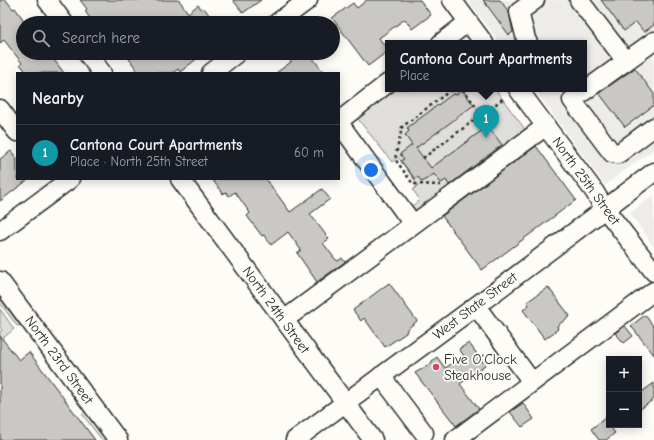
<!DOCTYPE html>
<html lang="en">
<head>
<meta charset="utf-8">
<style>
  :root { --surface:#171b24; --page:#20242c; --text:#f1f3f6; --muted:#9ea1a6; --line:#363941; --accent:#d1495b }
  body { margin:0; font-family:"Comic Neue",sans-serif; background:var(--page); color:var(--text) }
  .controls { position:absolute; right:12px; bottom:12px; display:grid; overflow:hidden; border-radius:0px; box-shadow:0 2px 10px #0003 }
  .controls button { width:36px; height:36px; display:grid; place-items:center; padding:0; border:0; border-bottom:1px solid var(--line); background:var(--surface); color:var(--text); font:20px sans-serif }
  .you { position:absolute; left:371px; top:170px; width:14px; height:14px; margin:-10px; border:3px solid #fff; border-radius:50%; background:#1a73e8; box-shadow:0 0 0 6px #1a73e833 }
  .badge { display:grid; place-items:center; width:26px; height:26px; border-radius:50%; background:var(--accent); color:#fff; font-size:13px; font-weight:700 }
  .pin { position:absolute; translate:-50% -33px; filter:drop-shadow(0 1px 2px #0008) }
  .pin::after { content:''; position:absolute; top:21px; width:14px; height:12px; background:inherit; clip-path:polygon(0 0,100% 0,50% 100%) }
  .popup { position:absolute; left:385px; top:40px; width:202px; height:52px; box-sizing:border-box; display:grid; place-content:center; border-radius:0px; background:var(--surface); filter:drop-shadow(0 1px 3px #0005); font-size:13px; white-space:nowrap; color:var(--muted) }
  .popup b { font-size:15px; color:var(--text) }
  .popup::after { content:''; position:absolute; left:50%; top:100%; margin-left:-8px; border:8px solid transparent; border-top-color:var(--surface) }
  .list { margin:0; padding:0; list-style:none }
  h2 { display:flex; justify-content:space-between; align-items:center; height:52px; margin:0; padding:0 16px; font-size:17px }
  h2 small { font-size:13px; font-weight:400; color:var(--muted) }
  .list li { display:grid; grid-template-columns:26px 1fr auto; gap:12px; align-items:center; box-sizing:border-box; height:56px; padding:0 16px; border-top:1px solid var(--line) }
  .list b { display:block; font-size:15px; white-space:nowrap }
  .list p { margin:0; font-size:13px; white-space:nowrap; color:var(--muted) }
  .list em { font-size:13px; font-style:normal; color:var(--muted) }
  .icon { flex:none; width:22px; height:22px; fill:none; stroke:currentColor; stroke-width:2; stroke-linecap:round; stroke-linejoin:round }
  .map { position:relative; flex:none; width:654px; height:440px; overflow:hidden }
  .search { position:absolute; background:var(--surface); box-shadow:0 2px 10px #0003; left:16px; top:16px; width:324px; height:44px; display:flex; align-items:center; gap:10px; box-sizing:border-box; padding:0 14px; border-radius:22px; color:var(--muted); font-size:15px }
  .panel { position:absolute; background:var(--surface); box-shadow:0 2px 10px #0003; left:16px; top:72px; width:324px; height:108px; border-radius:0px }
  .map>svg:first-child { display:block }
  .built { fill:#edece8 }
  .green { fill:#dfdeda; stroke:#858482 }
  .building { fill:#c9c8c4; stroke:#2b2b2b }
  .lines { fill:none; stroke-linecap:round; stroke-linejoin:round }
  .minor-casing { stroke:#2b2b2b; stroke-width:21 }
  .path { stroke:#2b2b2b; stroke-width:2.5; stroke-dasharray:3 3; stroke-linecap:butt }
  .minor { stroke:#fdfcf7; stroke-width:18 }
  .poi-dot { fill:#d1495b; stroke:#fdfcf7; stroke-width:1.5 }
  .labels { text-anchor:middle; dominant-baseline:central; stroke-width:3.5; stroke-linejoin:round; paint-order:stroke }
  .street-label { font-size:14px; fill:#2b2b2b; stroke:#fdfcf7 }
  .poi-label { font-size:14px; fill:#2b2b2b; stroke:#fdfcf7; text-anchor:start }
</style>
</head>
<body>
<div class="map">
<svg width="654" height="440" viewBox="0 0 654 440">
  <rect width="100%" height="100%" fill="#fdfcf7"/>
  <filter id="ink" filterUnits="userSpaceOnUse"><feTurbulence type="fractalNoise" baseFrequency=".025" numOctaves="2"/><feDisplacementMap in="SourceGraphic" scale="8" xChannelSelector="R" yChannelSelector="G"/><feConvolveMatrix kernelMatrix="1 2 1 2 8 2 1 2 1" color-interpolation-filters="sRGB"/></filter>
  <g filter="url(#ink)">
    <!-- built -->
    <g class="built">
      <polygon points="468,0 654,0 654,149 605,185 534,89 584,89 584,43 500,43"/>
      <polygon points="654,195 654,247 630,213"/>
    </g>
    <!-- green -->
    <g class="green">
      <polygon points="388,89 495,89 527,132 416,211 412,206 420,200 413,190 418,185 398,157 392,162 354,114"/>
      <polygon points="0,298 20,325 17,326 0,303"/>
      <polygon points="0,309 14,329 2,339 0,336 0,332 2,330 0,327"/>
      <polygon points="85,411 106,440 102,440 82,414"/>
    </g>
    <!-- building -->
    <g class="building">
      <polygon points="0,0 6,0 13,9 15,8 23,19 23,53 49,53 64,73 27,73 20,64 22,63 4,40 0,43"/>
      <polygon points="80,0 179,0 188,13 198,5 202,10 204,8 215,23 93,23 85,11 87,9"/>
      <polygon points="233,0 261,0 243,13"/>
      <polygon points="367,0 420,0 431,15 412,29 405,19 379,38 388,51 368,66 332,18 353,3 357,8"/>
      <polygon points="483,0 500,0 509,12 513,32 509,35"/>
      <polygon points="601,0 654,0 654,25 644,32 636,22 624,31"/>
      <polygon points="125,53 204,53 180,72 178,69 173,73 139,73"/>
      <polygon points="285,53 309,53 324,73 276,73 291,62"/>
      <polygon points="635,68 654,94 654,105 625,127 599,93"/>
      <polygon points="462,90 474,105 416,148 431,168 488,126 502,145 449,185 446,180 441,183 434,174 422,182 418,177 415,179 401,161 404,159 400,154 412,145 405,135 409,131 407,128 454,93 455,95"/>
      <polygon points="536,146 576,200 482,270 442,216"/>
      <polygon points="11,151 17,159 17,179 29,179 0,201 0,159"/>
      <polygon points="212,179 266,179 290,212 322,189 330,199 310,214 329,239 323,243 335,259 338,261 342,258 345,262 317,282 297,253 301,250 288,232 271,245 264,235 262,236 247,216 250,213 235,192 229,196 226,192 223,194"/>
      <polygon points="389,283 417,321 407,329 406,333 385,347 364,318 361,321 353,310"/>
      <polygon points="548,287 570,316 557,326 558,329 545,339 523,310 529,305 527,302"/>
      <polygon points="645,315 654,327 654,355 631,326"/>
      <polygon points="625,326 633,336 624,343 615,333"/>
      <polygon points="0,336 19,360 29,352 95,440 0,440"/>
      <polygon points="469,343 485,365 460,384 479,409 456,426 415,373 431,364 432,361 437,357 445,368 464,356 459,349"/>
      <polygon points="654,383 654,399 639,410 639,394"/>
      <polygon points="523,403 534,419 522,427 510,412"/>
      <polygon points="609,415 609,425 615,433 606,440 599,440 591,429"/>
    </g>
    <g class="lines">
      <defs>
        <g id="minor">
          <polyline points="47,0 64,23"/>
          <polyline points="452,0 484,43"/>
          <polyline points="579,0 626,61"/>
          <polyline points="277,23 308,0"/>
          <polyline points="654,41 572,100 612,153 618,154 654,127"/>
          <polyline points="441,43 468,22"/>
          <polyline points="528,43 526,39 519,12 535,0"/>
          <polyline points="87,53 102,73"/>
          <polyline points="211,73 237,53"/>
          <polyline points="518,89 594,191 605,209 654,272"/>
          <polyline points="0,109 17,132"/>
          <polyline points="339,121 388,83"/>
          <polyline points="339,123 413,224"/>
          <polyline points="180,179 373,440"/>
          <polyline points="0,231 70,179"/>
          <polyline points="0,281 118,440"/>
          <polyline points="476,306 532,382"/>
          <polyline points="284,320 546,126"/>
          <polyline points="381,376 424,433"/>
          <polyline points="295,440 476,306 654,172"/>
          <polyline points="455,440 654,291"/>
        </g>
      </defs>
      <!-- minor casing -->
      <use href="#minor" class="minor-casing"/>
      <!-- path -->
      <g class="path">
        <polyline points="463,89 482,115"/>
        <polyline points="423,158 504,98"/>
        <polyline points="441,185 413,184 395,159 402,127 451,90 457,89"/>
      </g>
      <!-- minor -->
      <use href="#minor" class="minor"/>
    </g>
  </g>
  <!-- markers -->
  <circle class="poi-dot" cx="436" cy="367" r="4"/>
  <g class="labels">
    <!-- street labels -->
    <g class="street-label">
      <text transform="translate(586 181) rotate(54)">North 25th Street</text>
      <text transform="translate(475 306) rotate(-37)">West State Street</text>
      <text transform="translate(276 310) rotate(54)">North 24th Street</text>
      <text transform="translate(59 360) rotate(54)">North 23rd Street</text>
    </g>
    <!-- poi labels -->
    <g class="poi-label">
      <text x="444" y="359">Five O'Clock<tspan x="444" dy="16">Steakhouse</tspan></text>
    </g>
  </g>
</svg>
<div class="controls">
<button>+</button>
<button>−</button>
</div>
<div class="you"></div>
<div class="pin badge" style="left:486px;top:138px;background:#0f9aa8">1</div>
<div class="popup"><b>Cantona Court Apartments</b>Place</div>
<div class="search"><svg class="icon" aria-label="search" viewBox="0 0 24 24"><circle cx="10" cy="10" r="6"/><path d="M15 15l6 6"/></svg>Search here</div>
<section class="panel">
<h2>Nearby<small></small></h2>
<ul class="list">
<li><span class="badge" style="background:#0f9aa8">1</span><div><b>Cantona Court Apartments</b><p>Place · North 25th Street</p></div><em>60 m</em></li>
</ul>
</section>
</div>
</body>
</html>
